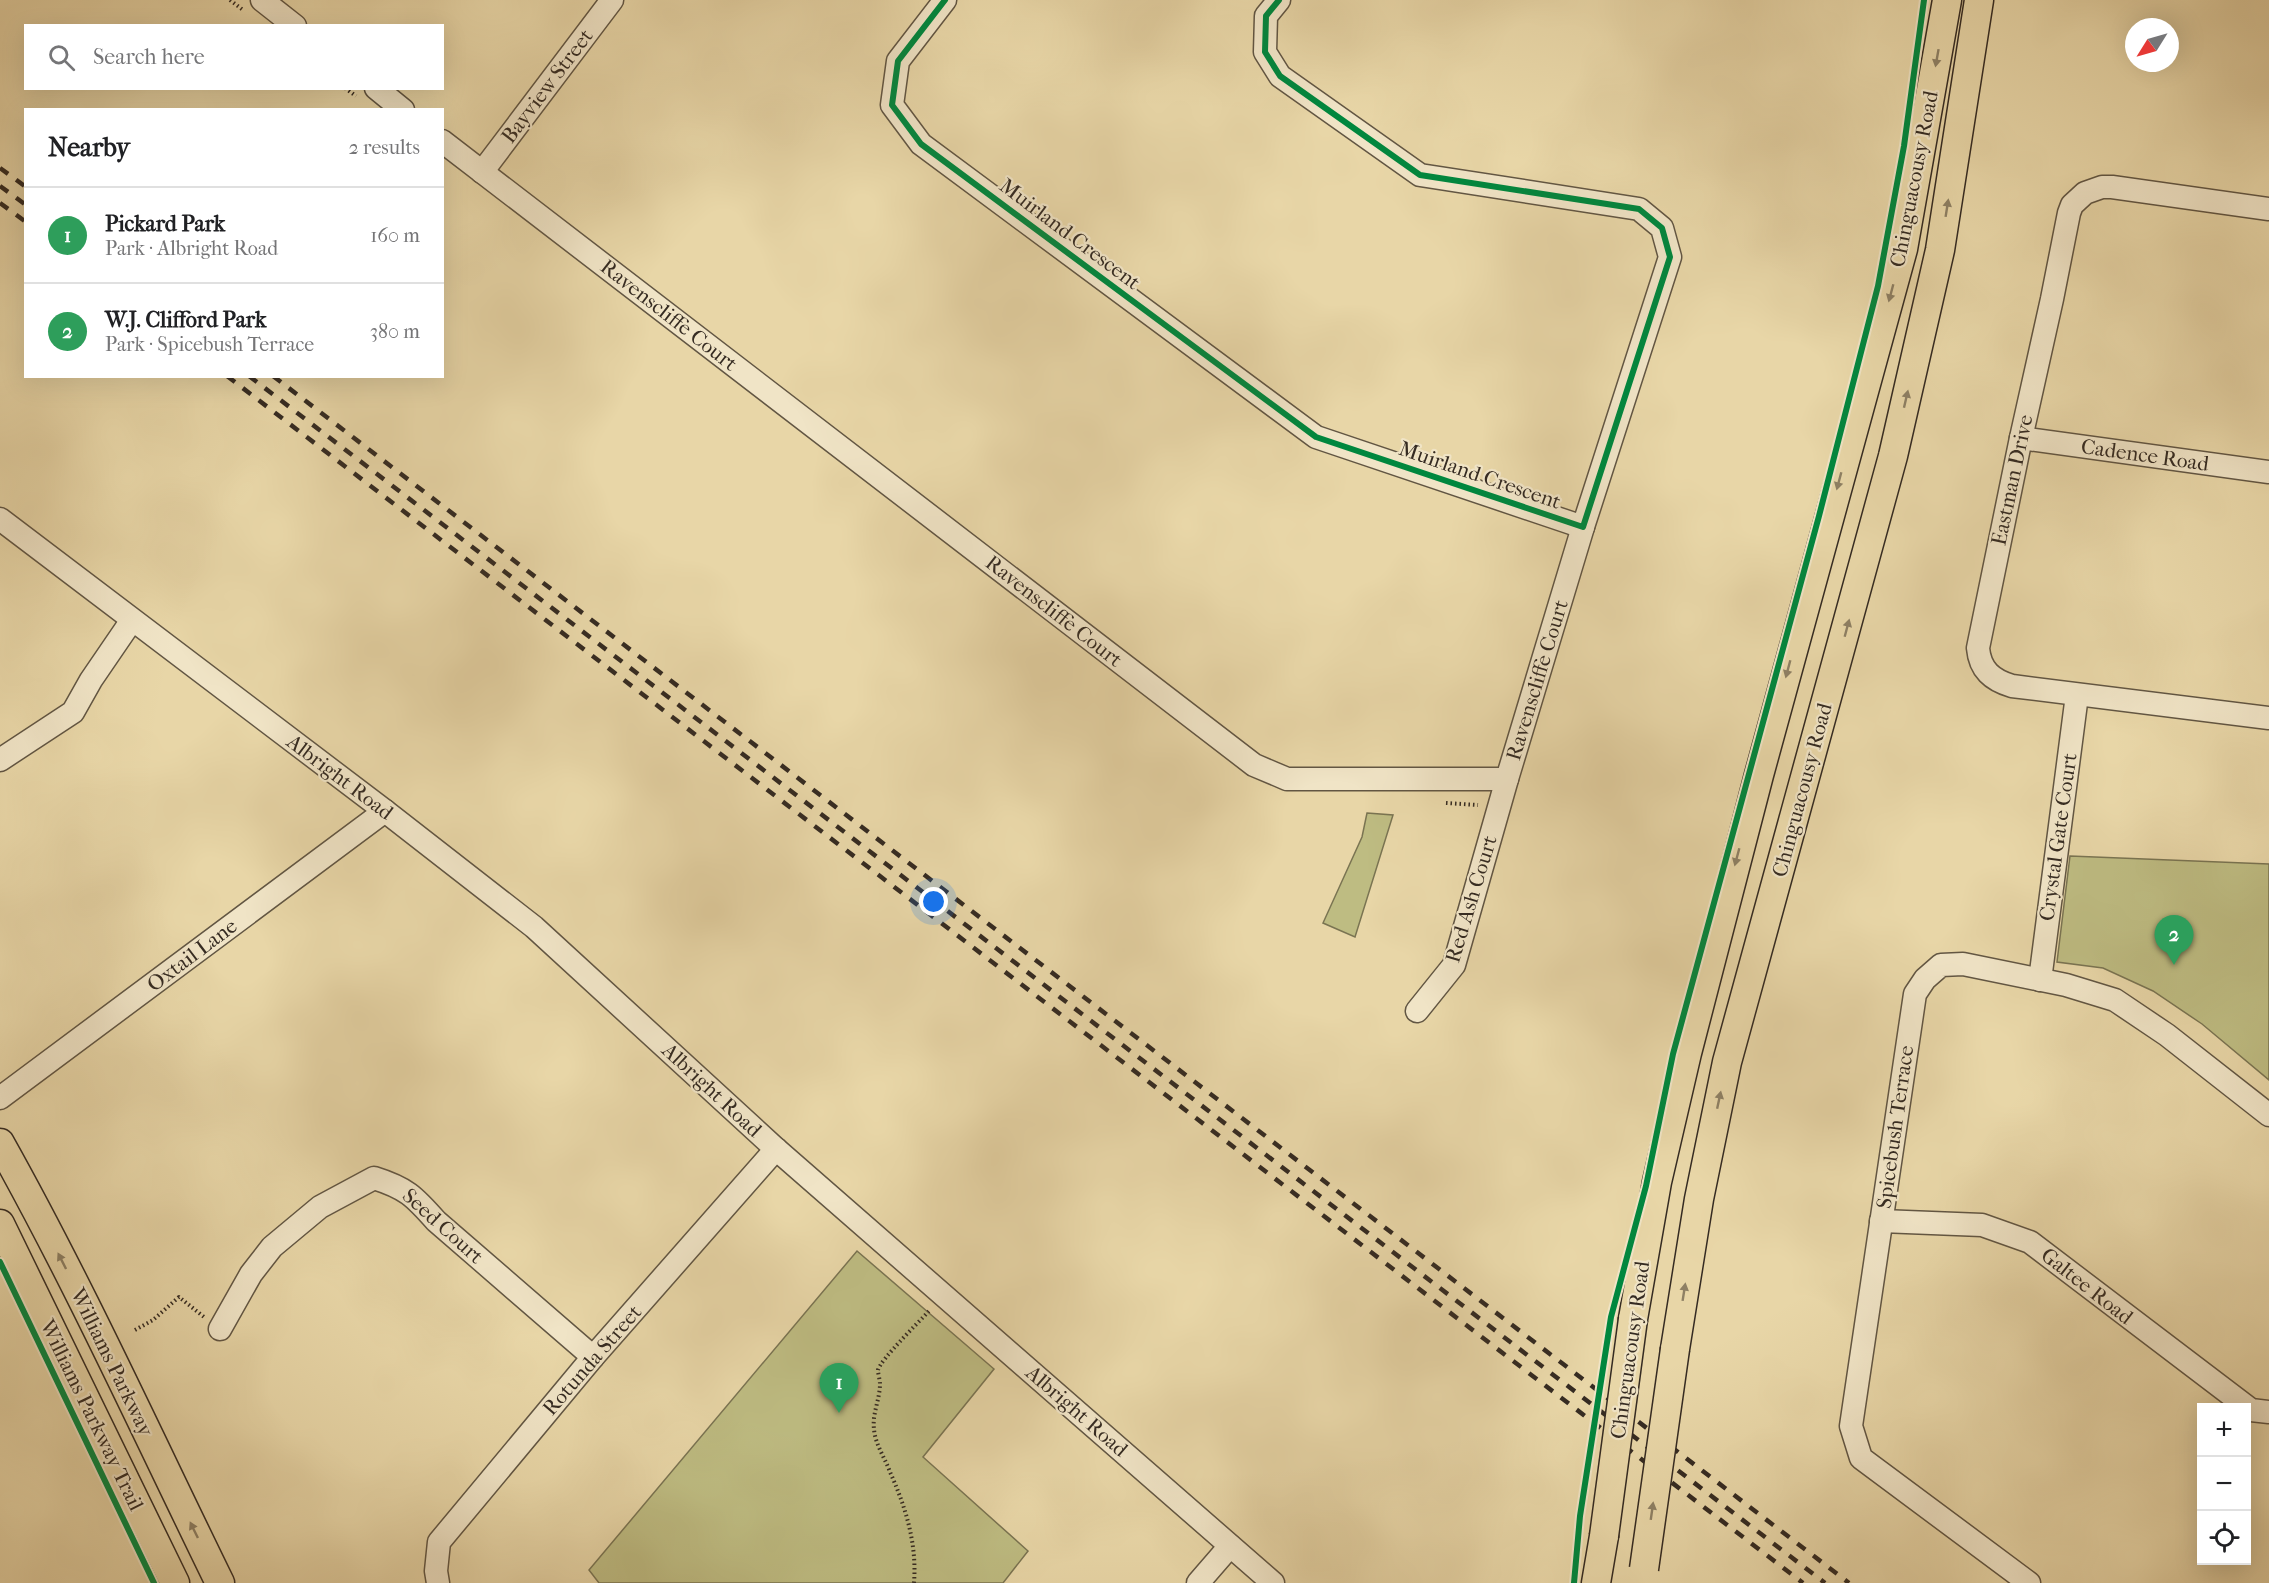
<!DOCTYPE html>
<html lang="en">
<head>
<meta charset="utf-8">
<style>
  :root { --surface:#fff; --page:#f2f2f2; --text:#202124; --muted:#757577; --line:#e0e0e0; --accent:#0f766e }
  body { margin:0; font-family:"IM FELL French Canon",serif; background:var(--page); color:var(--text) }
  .controls { position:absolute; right:18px; bottom:18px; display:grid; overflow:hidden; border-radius:0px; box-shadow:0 6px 24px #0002 }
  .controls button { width:54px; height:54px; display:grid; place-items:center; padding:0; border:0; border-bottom:2px solid var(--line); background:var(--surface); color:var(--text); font:30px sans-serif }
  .compass { position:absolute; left:2125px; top:18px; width:54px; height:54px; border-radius:50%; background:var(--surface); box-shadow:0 6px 24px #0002; rotate:233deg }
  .you { position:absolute; left:934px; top:902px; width:21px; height:21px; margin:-15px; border:4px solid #fff; border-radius:50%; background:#1a73e8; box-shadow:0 0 0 9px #1a73e833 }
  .badge { display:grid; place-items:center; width:39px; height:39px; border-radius:50%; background:var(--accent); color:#fff; font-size:20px; font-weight:700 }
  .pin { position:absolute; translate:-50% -50px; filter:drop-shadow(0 2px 3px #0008) }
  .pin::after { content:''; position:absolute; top:32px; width:21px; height:18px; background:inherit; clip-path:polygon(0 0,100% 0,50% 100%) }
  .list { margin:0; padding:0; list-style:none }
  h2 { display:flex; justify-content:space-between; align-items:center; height:78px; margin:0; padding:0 24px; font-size:26px }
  h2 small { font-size:20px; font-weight:400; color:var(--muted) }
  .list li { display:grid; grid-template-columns:39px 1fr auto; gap:18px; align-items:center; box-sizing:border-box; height:96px; padding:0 24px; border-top:2px solid var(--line) }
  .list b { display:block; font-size:22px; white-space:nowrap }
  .list p { margin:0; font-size:20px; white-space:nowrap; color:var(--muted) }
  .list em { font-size:20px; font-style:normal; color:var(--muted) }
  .icon { flex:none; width:33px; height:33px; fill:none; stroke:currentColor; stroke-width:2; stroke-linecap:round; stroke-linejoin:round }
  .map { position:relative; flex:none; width:2269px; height:1583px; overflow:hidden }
  .search { position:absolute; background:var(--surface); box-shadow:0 6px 24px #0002; left:24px; top:24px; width:420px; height:66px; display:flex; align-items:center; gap:15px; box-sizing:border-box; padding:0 21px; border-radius:0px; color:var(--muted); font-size:22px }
  .panel { position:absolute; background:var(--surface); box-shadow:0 6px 24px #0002; left:24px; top:108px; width:420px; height:270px; border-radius:0px }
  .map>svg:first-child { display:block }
  .green { fill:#bebc82; stroke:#7a7452; stroke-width:1.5 }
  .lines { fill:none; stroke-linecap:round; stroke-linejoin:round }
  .minor-casing { stroke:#625643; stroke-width:25 }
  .major-casing { stroke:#352b22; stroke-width:31 }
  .path { stroke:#352b22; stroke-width:4; stroke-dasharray:1.5 3; stroke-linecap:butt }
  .minor { stroke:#f0e4c6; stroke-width:22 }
  .major { stroke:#e8d6a7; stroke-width:28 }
  .rail { stroke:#352b22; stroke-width:4.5; stroke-dasharray:10 10; stroke-linecap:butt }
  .major-bridge-casing { stroke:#352b22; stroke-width:31; stroke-linecap:butt }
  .major-bridge { stroke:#e8d6a7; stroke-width:28 }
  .cycleway-casing { stroke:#f0e4c6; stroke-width:10 }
  .cycleway { stroke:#00873e; stroke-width:6 }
  .oneway { fill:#8e8064 }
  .labels { text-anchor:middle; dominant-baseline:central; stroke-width:4.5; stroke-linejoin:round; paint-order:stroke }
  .street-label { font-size:21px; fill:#352b22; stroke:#f0e4c6 }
</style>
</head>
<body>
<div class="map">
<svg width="2269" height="1583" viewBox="0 0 2269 1583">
  <rect width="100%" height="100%" fill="#e8d6a7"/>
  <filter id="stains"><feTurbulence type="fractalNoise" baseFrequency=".00333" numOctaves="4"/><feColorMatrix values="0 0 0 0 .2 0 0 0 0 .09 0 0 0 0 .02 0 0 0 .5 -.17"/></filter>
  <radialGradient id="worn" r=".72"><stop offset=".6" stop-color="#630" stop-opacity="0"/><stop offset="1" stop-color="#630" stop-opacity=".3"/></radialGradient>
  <!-- green -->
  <g class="green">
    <polygon points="1367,813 1393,815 1355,937 1323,923 1362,837"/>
    <polygon points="2070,856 2269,864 2269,1080 2202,1024 2153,991 2103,968 2057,962"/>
    <polygon points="857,1251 994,1369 923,1457 1028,1551 1003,1583 599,1583 589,1570"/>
  </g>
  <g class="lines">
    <defs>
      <g id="minor">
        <polyline points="262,0 295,26"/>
        <polyline points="945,0 898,61 892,105 921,144 1316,437 1583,527 1670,257 1662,228 1639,209 1420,175 1280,76 1265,52 1266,16 1279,0"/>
        <polyline points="376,88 403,110"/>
        <polyline points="442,141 1254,765 1287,779 1507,779 1583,527"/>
        <polyline points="482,172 612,0"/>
        <path d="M2269 209 2112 187H2102L2085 193 2072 205 2069 213 2052 299 2021 438 1978 648C1980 670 1992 680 2012 686L2269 718"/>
        <polyline points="2021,438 2269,472"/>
        <polyline points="0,519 385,811 534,927 776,1149 1273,1583"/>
        <polyline points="0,760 73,712 91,680 132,620"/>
        <polyline points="2040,980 2077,695"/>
        <polyline points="1417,1011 1454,965 1507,779"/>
        <polyline points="0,1098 385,811"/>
        <polyline points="1881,1221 1982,1225 2030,1242 2251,1410 2269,1412"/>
        <path d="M220 1329 251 1274 272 1247 320 1207 374 1178C406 1188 414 1196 436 1221L593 1357"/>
        <polyline points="438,1583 436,1571 439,1542 593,1357 776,1149"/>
        <polyline points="1198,1583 1230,1546"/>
        <polyline points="2029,1583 1861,1458 1851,1426 1915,994 1925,979 1941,965 1963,964 2066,985 2115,1000 2167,1035 2269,1115"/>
      </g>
      <g id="major">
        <path d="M0 1143C80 1286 148 1436 220 1583"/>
        <polyline points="0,1224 175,1583"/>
        <polyline points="1633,1319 1657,1182 1687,1053 1759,775 1903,249 1947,0"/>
        <polyline points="1675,1349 1699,1199 1727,1062 1893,456 1940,250 1979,0"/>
        <polyline points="1596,1583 1604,1536"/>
      </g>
    </defs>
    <!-- minor casing -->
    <use href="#minor" class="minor-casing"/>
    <!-- major casing -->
    <use href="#major" class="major-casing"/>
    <!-- path -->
    <g class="path">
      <polyline points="230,0 243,10"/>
      <polyline points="345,88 356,96"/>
      <polyline points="1446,803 1478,805"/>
      <polyline points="135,1330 153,1320 179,1297 204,1317"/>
      <path d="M914 1583C917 1544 906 1508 890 1472 885 1458 875 1444 874 1429 872 1414 880 1399 880 1384 880 1380 878 1374 878 1370 881 1359 919 1322 929 1311"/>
    </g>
    <!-- minor -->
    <use href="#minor" class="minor"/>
    <!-- major -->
    <use href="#major" class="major"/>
    <!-- rail -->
    <g class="rail">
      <polyline points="0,168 26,187"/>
      <polyline points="0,186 26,205"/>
      <polyline points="0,203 26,222"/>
      <polyline points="227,376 1803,1583"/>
      <polyline points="249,376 1825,1583"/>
      <polyline points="273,376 1849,1583"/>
    </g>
    <defs>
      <g id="major-bridge">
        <polyline points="1604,1536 1633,1319"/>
        <polyline points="1644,1569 1675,1349"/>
      </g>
    </defs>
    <!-- major-bridge casing -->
    <use href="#major-bridge" class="major-bridge-casing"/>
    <!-- major-bridge -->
    <use href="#major-bridge" class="major-bridge"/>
    <defs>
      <g id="cycleway">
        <polyline points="945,0 898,61 892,105 921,144 1316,437 1583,527 1670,257 1662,228 1639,209 1420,175 1280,76 1265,52 1266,16 1279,0"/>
        <polyline points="0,1262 154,1583"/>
        <polyline points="1574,1583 1580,1516 1611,1317 1646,1186 1673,1054 1819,516 1878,286 1904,146 1924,0"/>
      </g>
    </defs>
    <!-- cycleway casing -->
    <use href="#cycleway" class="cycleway-casing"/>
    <!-- cycleway -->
    <use href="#cycleway" class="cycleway"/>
  </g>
  <!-- one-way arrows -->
  <defs><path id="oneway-solid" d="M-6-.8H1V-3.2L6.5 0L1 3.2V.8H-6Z" transform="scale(1.5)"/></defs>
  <g class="oneway">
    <use href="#oneway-solid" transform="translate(1937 58) rotate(100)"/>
    <use href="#oneway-solid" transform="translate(1947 208) rotate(-81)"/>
    <use href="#oneway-solid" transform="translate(1891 293) rotate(105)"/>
    <use href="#oneway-solid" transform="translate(1906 399) rotate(-77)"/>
    <use href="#oneway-solid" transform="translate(1839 481) rotate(105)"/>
    <use href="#oneway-solid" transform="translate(1847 628) rotate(-75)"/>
    <use href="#oneway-solid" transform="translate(1788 669) rotate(105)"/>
    <use href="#oneway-solid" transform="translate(1737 857) rotate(105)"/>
    <use href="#oneway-solid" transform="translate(1719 1100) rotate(-78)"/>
    <use href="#oneway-solid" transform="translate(62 1261) rotate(-117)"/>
    <use href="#oneway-solid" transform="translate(1684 1292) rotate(-81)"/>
    <use href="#oneway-solid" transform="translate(1652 1511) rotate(-82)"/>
    <use href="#oneway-solid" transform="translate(194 1530) rotate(-116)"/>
  </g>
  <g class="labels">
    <!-- street labels -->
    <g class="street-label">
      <text transform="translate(547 86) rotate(-53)">Bayview Street</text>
      <text transform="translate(1914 179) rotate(-79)">Chinguacousy Road</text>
      <text transform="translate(1070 234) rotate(37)">Muirland Crescent</text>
      <text transform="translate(669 315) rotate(38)">Ravenscliffe Court</text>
      <text transform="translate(2145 455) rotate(8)">Cadence Road</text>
      <text transform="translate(1480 475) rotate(19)">Muirland Crescent</text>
      <text transform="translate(2012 480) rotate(-78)">Eastman Drive</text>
      <text transform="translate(1054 611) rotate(38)">Ravenscliffe Court</text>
      <text transform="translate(1537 680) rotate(-73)">Ravenscliffe Court</text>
      <text transform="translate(340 777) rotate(37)">Albright Road</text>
      <text transform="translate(1802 790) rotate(-75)">Chinguacousy Road</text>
      <text transform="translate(2058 837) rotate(-82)">Crystal Gate Court</text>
      <text transform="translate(1471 899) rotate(-73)">Red Ash Court</text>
      <text transform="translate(192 955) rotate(-37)">Oxtail Lane</text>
      <text transform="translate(712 1090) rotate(43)">Albright Road</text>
      <text transform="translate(1895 1127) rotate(-82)">Spicebush Terrace</text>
      <text transform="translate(443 1226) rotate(42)">Seed Court</text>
      <text transform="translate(2087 1286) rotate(38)">Galtee Road</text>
      <text transform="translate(1630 1350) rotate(-82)">Chinguacousy Road</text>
      <text transform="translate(592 1360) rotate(-49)">Rotunda Street</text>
      <text transform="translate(112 1362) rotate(64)">Williams Parkway</text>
      <text transform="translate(1077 1411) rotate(41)">Albright Road</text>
      <text transform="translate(92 1415) rotate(64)">Williams Parkway Trail</text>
    </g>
  </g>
  <rect width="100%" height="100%" filter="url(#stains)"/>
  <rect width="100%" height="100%" fill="url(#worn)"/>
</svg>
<div class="controls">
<button>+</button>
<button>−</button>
<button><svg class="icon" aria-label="locate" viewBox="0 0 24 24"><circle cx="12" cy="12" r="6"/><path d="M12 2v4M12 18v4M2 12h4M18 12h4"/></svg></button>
</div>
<svg class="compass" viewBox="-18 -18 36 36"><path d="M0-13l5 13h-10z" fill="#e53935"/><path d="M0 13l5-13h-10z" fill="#757577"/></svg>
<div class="you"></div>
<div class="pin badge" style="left:839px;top:1413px;background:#2e9e5b">1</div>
<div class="pin badge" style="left:2174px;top:965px;background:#2e9e5b">2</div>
<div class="search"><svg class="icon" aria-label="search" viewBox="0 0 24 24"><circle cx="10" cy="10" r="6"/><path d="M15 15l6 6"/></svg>Search here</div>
<section class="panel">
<h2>Nearby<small>2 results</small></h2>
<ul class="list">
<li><span class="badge" style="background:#2e9e5b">1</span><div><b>Pickard Park</b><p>Park · Albright Road</p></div><em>160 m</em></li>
<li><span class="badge" style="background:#2e9e5b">2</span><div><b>W.J. Clifford Park</b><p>Park · Spicebush Terrace</p></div><em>380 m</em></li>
</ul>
</section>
</div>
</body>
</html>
